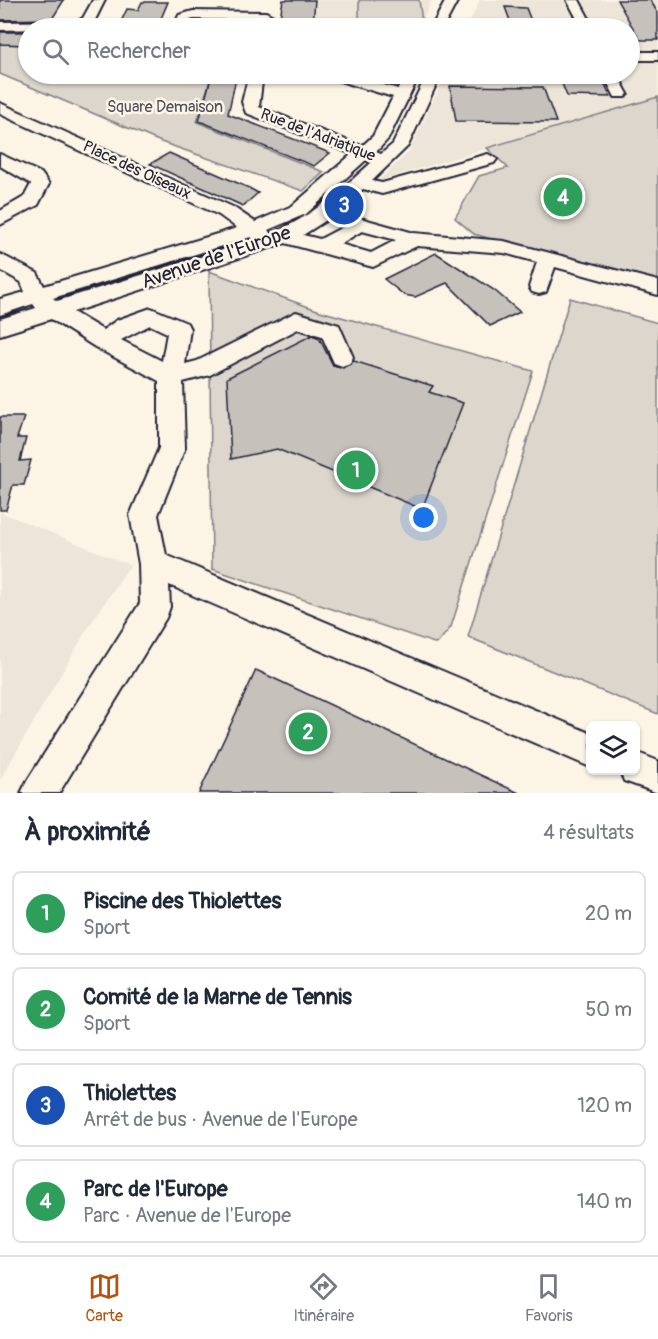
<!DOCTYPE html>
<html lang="fr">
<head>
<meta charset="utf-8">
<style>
  :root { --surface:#fff; --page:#f6f6f7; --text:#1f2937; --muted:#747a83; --line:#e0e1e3; --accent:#b45309 }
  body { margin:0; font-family:Pangolin,sans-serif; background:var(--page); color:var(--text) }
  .controls { position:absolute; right:18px; bottom:18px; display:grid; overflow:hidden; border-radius:9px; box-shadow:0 2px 4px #0004 }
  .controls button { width:54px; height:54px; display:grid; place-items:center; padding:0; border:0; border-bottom:2px solid var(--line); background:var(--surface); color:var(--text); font:30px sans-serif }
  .you { position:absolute; left:424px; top:518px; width:21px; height:21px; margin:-15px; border:4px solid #fff; border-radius:50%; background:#1a73e8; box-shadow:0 0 0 9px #1a73e833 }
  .badge { display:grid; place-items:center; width:39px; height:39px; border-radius:50%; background:var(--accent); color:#fff; font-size:20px; font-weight:700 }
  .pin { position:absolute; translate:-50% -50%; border:3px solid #fff; box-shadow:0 2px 6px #0006 }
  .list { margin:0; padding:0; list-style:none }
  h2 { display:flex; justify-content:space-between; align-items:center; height:78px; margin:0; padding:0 24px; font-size:26px }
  h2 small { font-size:20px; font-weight:400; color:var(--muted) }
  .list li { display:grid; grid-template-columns:39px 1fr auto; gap:18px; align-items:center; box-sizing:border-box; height:84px; margin:0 12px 12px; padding:0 12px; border:2px solid var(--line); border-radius:9px }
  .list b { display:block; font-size:22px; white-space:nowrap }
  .list p { margin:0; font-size:20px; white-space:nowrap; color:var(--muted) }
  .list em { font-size:20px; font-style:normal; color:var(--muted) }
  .icon { flex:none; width:33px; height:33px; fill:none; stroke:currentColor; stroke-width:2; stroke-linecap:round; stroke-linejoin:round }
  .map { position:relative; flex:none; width:658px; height:793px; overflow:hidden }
  .search { position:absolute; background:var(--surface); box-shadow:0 2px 4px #0004; left:18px; right:18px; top:18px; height:66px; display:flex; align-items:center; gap:15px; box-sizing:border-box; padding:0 21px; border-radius:33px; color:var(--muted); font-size:22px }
  .sheet { height:462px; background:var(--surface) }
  nav { display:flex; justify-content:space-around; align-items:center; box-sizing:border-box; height:84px; border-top:2px solid var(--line); background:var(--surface); font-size:16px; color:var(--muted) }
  nav a { display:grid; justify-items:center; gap:3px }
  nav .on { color:var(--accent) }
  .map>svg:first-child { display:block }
  .built { fill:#ece5d8 }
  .green { fill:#dcd6cc; stroke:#7f7c84; stroke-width:1.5 }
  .building { fill:#c6c1bb; stroke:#22223b; stroke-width:1.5 }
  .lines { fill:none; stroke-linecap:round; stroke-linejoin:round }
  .minor-casing { stroke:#22223b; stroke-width:4 }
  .minor { fill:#fcf5e5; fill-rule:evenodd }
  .labels { text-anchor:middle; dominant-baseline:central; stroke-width:5; stroke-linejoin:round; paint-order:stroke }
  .far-park-label { font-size:16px; fill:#504f5f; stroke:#fcf5e5 }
  .far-street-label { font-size:16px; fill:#22223b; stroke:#fcf5e5 }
  .street-label { font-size:20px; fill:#22223b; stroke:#fcf5e5 }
</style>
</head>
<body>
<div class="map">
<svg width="658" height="793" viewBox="0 0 658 793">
  <rect width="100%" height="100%" fill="#fcf5e5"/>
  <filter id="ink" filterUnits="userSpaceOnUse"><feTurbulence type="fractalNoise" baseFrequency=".0167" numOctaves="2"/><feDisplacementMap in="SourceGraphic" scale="12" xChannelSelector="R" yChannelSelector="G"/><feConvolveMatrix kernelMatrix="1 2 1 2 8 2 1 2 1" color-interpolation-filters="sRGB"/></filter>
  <g filter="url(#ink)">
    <!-- built -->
    <g class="built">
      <polygon points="283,0 432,0 419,28 278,28"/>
      <polygon points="480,0 658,0 658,97 378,181 409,152 446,74 630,74 630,28 467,28"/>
      <polygon points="0,512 130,565 86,631 0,780"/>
    </g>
    <!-- green -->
    <g class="green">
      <polygon points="359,0 419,0 422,22 359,22"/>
      <polygon points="0,44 28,45 28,74 212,74 197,122 324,172 303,191 161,142 0,74"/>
      <polygon points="658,97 658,285 474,234 455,218 479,176 508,168 487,148"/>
      <polygon points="209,271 320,311 533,371 451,627 437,644 212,569"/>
      <polygon points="570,298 658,323 658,714 468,637"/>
    </g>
    <!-- building -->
    <g class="building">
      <polygon points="0,0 64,0 52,19 0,20"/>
      <polygon points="283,0 315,0 313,24 279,23"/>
      <polygon points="617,0 650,0 658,13 658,40 640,40"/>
      <polygon points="142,2 168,2 157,28 118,28 127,9 138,10"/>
      <polygon points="505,7 526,8 533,26 512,26"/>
      <polygon points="0,32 28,32 28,45 0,44"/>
      <polygon points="212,74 237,74 228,114 330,153 314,166 199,121"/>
      <polygon points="558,74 600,74 611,97 567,96"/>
      <polygon points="450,86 543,87 556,122 456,121"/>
      <polygon points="169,153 249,188 258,193 243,206 150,164"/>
      <polygon points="436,253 494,290 520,312 490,326 447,283 415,297 404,295 384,279"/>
      <polygon points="312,335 319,338 333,365 343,368 354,361 433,386 429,392 463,403 422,509 277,449 231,459 227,378"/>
      <polygon points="0,417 24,417 17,438 26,438 20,461 31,460 24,485 13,485 6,510 0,510"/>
      <polygon points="256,670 519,793 199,793"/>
    </g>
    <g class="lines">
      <defs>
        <g id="minor">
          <polygon points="93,0 105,0 93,24 85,28 0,30 0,22 78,21 83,18"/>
          <polygon points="446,0 458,0 443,28 431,28"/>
          <polygon points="567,0 579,0 594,28 582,28"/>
          <polygon points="193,11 266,12 273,16 266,20 194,19 190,20 187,27 177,27 175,24 179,15"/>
          <rect x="630" y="52" width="28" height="8"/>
          <path d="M249 74H263L259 107 362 146 373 136 393 97 327 77 325 74H346L398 89 406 74H420L388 139 376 152 381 154 393 144 427 74H441L408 146 372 181 382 183 488 154 497 159 494 163 382 194 363 189 336 214 303 235 320 239 360 218 414 233 504 241 658 281V295L555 267 546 292 539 294 532 292 529 287 537 262 504 253 417 246 373 267 285 243 73 312 103 330 117 320 151 308 187 323 190 329 185 364 197 361 296 312 339 325 353 357 350 363 342 366 334 363 322 336 298 329 210 375 183 382 185 448 158 515 166 555 590 733V767L169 585 170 607 166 618 59 793H21L27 781 140 603 139 564 130 515 159 448V381L95 347 51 319 0 335V319L36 308 33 304 0 315V299L25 292 21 282 0 270V254L37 273 44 286 237 228 219 215 0 114V103L233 207 255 222 292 206 352 154 246 113 242 102ZM366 160 372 162C340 191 311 217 271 234L268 230 306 214ZM362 231 396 240 371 253 340 244ZM251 237 255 240 57 301 53 298ZM150 325 167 333 162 361 121 340Z"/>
          <polygon points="603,74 617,74 628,94 625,97 615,97"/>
          <polygon points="0,154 41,173 49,184 38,205 0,225 0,211 24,197 31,184 0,166"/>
          <polygon points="636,752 658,761 658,793 624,781 619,770 636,770"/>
        </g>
      </defs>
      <!-- minor casing -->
      <use href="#minor" class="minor-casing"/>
      <!-- minor -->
      <use href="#minor" class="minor"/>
    </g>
  </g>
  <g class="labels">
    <!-- far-park labels -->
    <g class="far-park-label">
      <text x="165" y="107">Square Demaison</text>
    </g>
    <!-- far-street labels -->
    <g class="far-street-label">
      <text transform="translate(318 135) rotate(21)">Rue de l'Adriatique</text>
      <text transform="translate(137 170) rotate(25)">Place des Oiseaux</text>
    </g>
    <!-- street labels -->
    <g class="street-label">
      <text transform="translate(216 257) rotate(-19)">Avenue de l'Europe</text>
    </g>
  </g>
</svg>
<div class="controls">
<button><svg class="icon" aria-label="layers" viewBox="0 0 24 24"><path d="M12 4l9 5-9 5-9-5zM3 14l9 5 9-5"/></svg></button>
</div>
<div class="you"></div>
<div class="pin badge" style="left:356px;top:470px;background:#2e9e5b">1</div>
<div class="pin badge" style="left:308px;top:732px;background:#2e9e5b">2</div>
<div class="pin badge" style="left:344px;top:205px;background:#1a4fb4">3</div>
<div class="pin badge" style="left:563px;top:197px;background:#2e9e5b">4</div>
<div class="search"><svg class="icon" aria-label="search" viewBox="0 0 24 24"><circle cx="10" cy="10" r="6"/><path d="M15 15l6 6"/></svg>Rechercher</div>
</div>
<section class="sheet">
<h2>À proximité<small>4 résultats</small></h2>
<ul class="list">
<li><span class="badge" style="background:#2e9e5b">1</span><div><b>Piscine des Thiolettes</b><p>Sport</p></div><em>20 m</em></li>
<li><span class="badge" style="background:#2e9e5b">2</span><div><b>Comité de la Marne de Tennis</b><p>Sport</p></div><em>50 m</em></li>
<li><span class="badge" style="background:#1a4fb4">3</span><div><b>Thiolettes</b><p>Arrêt de bus · Avenue de l'Europe</p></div><em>120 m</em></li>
<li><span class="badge" style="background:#2e9e5b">4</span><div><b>Parc de l'Europe</b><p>Parc · Avenue de l'Europe</p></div><em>140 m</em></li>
</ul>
</section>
<nav>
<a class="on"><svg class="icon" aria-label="map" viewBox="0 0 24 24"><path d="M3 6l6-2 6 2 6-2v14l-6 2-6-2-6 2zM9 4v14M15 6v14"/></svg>Carte</a>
<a><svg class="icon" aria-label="directions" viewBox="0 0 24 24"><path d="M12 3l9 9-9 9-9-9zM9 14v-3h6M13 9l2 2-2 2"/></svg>Itinéraire</a>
<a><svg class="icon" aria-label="saved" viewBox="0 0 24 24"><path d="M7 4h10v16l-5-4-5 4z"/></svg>Favoris</a>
</nav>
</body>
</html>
